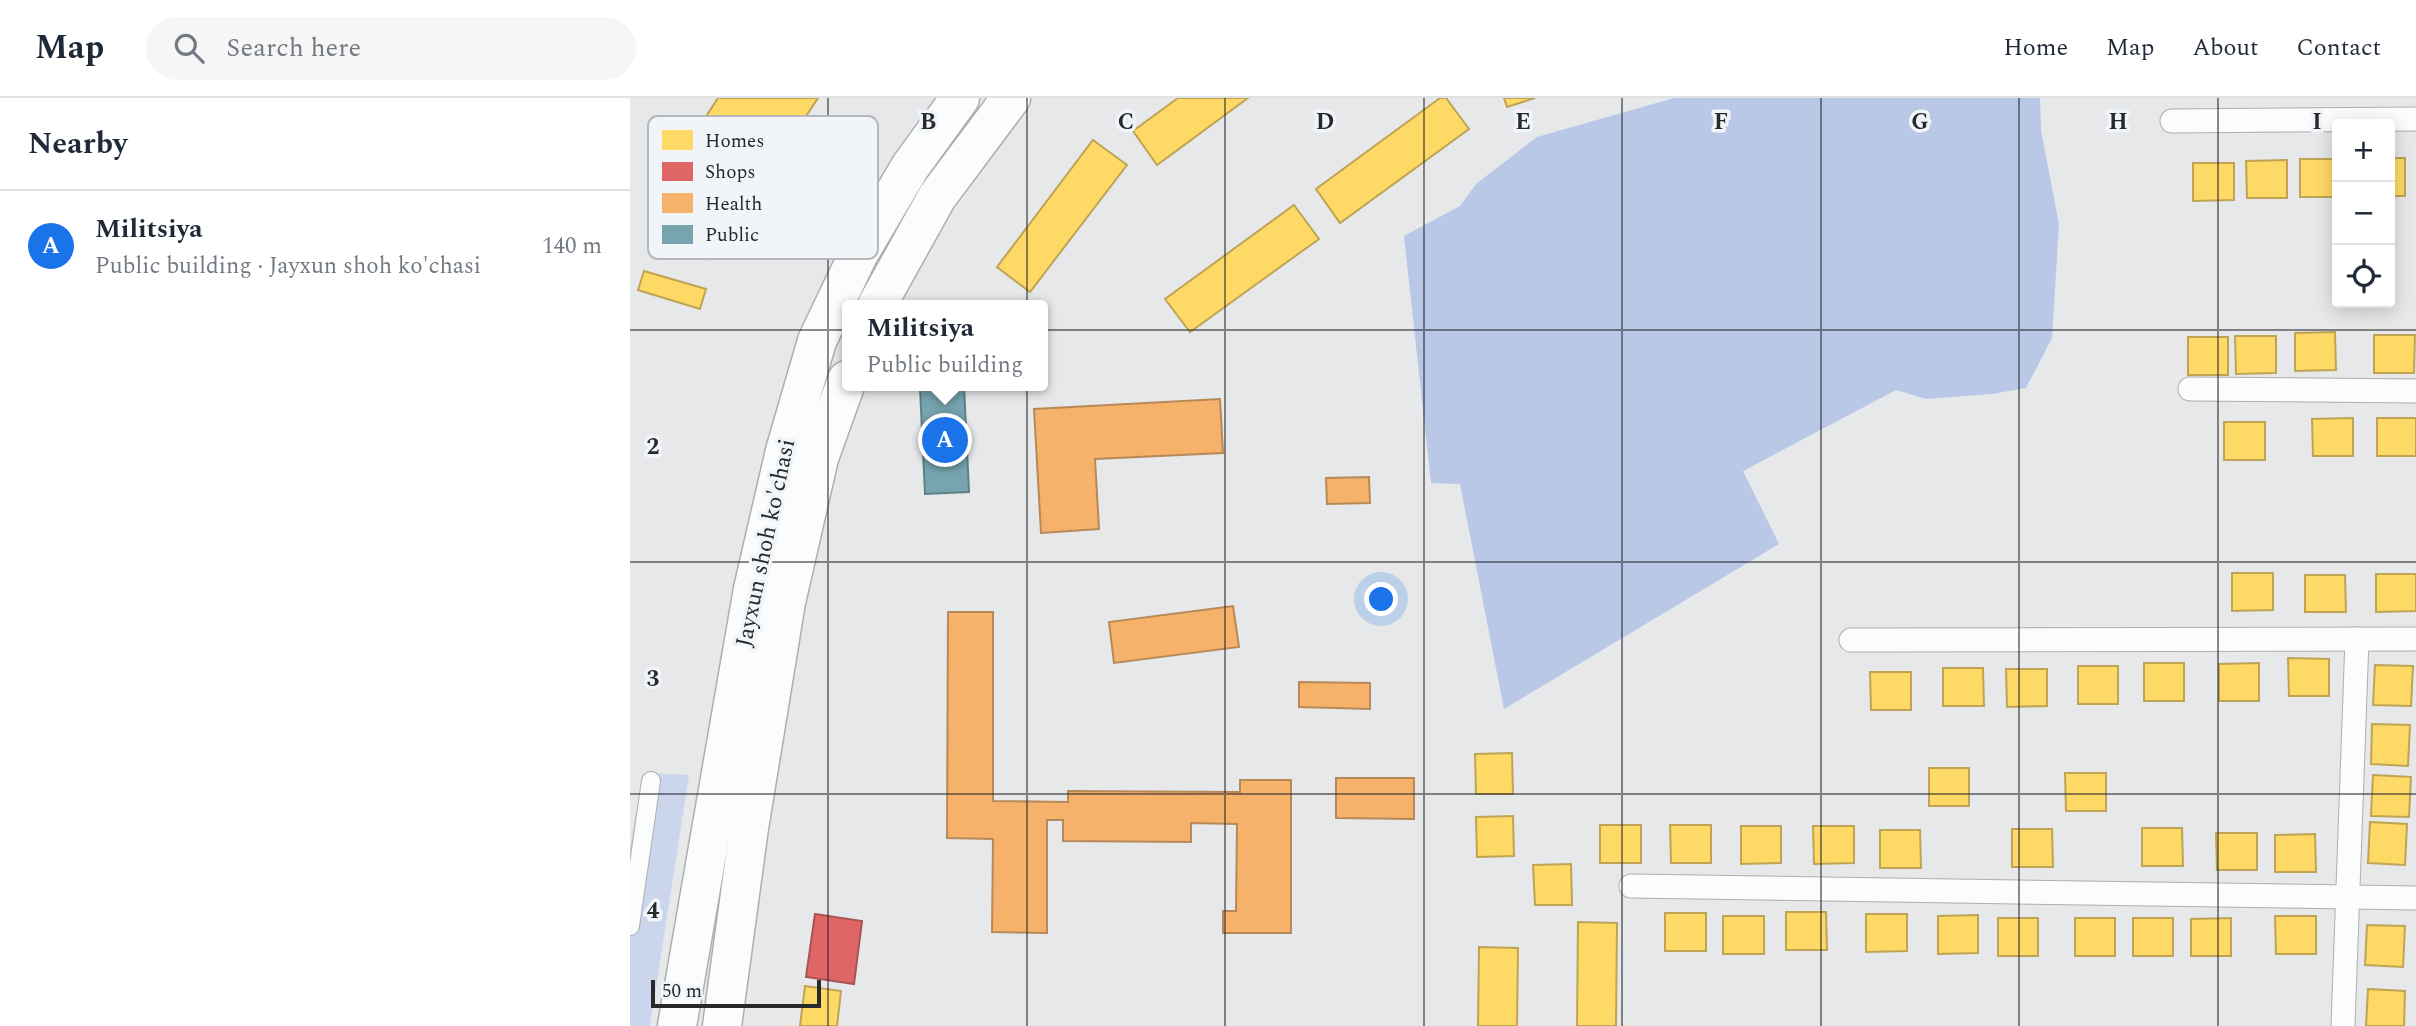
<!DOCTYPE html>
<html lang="en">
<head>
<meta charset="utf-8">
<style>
  :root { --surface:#fff; --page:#f6f6f7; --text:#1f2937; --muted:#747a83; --line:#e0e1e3; --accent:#1a73e8 }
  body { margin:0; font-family:Spectral,serif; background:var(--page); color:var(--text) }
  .controls { position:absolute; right:21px; top:21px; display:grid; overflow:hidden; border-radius:7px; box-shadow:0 4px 18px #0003 }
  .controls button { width:63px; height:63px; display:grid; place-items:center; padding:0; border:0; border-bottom:2px solid var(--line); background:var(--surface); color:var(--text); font:35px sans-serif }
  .scale { position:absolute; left:21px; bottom:18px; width:170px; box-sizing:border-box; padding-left:7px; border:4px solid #28292b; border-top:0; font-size:19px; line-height:24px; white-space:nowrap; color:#28292b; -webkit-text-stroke:5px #f1f4f9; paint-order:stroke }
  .you { position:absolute; left:752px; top:502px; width:24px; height:24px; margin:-18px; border:5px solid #fff; border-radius:50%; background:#1a73e8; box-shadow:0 0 0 10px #1a73e833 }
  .badge { display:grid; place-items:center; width:46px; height:46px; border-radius:50%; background:var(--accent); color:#fff; font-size:23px; font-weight:700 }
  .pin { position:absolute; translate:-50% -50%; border:4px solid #fff; box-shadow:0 2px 7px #0006 }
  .popup { position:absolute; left:212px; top:202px; width:206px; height:91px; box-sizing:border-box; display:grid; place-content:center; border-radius:7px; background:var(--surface); filter:drop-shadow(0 2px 5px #0005); font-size:23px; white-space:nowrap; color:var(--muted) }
  .popup b { font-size:26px; color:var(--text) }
  .popup::after { content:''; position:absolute; left:50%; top:100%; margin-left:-14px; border:14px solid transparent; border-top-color:var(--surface) }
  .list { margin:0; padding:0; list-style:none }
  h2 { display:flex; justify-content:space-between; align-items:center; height:91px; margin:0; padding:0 28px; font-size:30px }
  h2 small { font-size:23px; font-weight:400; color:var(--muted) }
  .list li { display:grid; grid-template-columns:46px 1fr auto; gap:21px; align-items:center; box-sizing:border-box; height:112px; padding:0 28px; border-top:2px solid var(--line) }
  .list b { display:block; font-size:26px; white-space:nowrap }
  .list p { margin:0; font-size:23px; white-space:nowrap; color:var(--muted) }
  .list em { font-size:23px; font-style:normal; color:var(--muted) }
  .icon { flex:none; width:38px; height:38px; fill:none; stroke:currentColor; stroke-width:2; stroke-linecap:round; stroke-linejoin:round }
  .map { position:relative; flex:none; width:1786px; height:928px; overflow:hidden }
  header { display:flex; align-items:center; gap:42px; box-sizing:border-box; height:98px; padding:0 35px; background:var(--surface); border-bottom:2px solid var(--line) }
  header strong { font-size:33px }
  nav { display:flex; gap:38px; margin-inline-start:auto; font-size:24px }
  .search { width:490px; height:63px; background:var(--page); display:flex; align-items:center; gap:18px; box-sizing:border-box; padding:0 24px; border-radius:38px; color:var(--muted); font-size:26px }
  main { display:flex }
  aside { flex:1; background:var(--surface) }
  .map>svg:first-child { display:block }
  .green { fill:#cbd5eb }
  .forest { fill:#b9c8e7 }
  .homes { fill:#ffd966; stroke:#bea454; stroke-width:2 }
  .shops { fill:#e06666; stroke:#a95454; stroke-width:2 }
  .health { fill:#f6b26b; stroke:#b88958; stroke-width:2 }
  .public { fill:#76a5af; stroke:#5f8087; stroke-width:2 }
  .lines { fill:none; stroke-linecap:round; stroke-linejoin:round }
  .pedestrian-casing { stroke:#adaeb0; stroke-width:20 }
  .minor-casing { stroke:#adaeb0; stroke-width:25 }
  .trunk-casing { stroke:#adaeb0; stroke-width:41 }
  .pedestrian { stroke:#fbfcfc; stroke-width:18 }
  .minor { stroke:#fbfcfc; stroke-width:23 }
  .trunk { stroke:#fbfcfc; stroke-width:38 }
  .grid { fill:none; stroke:#28292b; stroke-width:2; stroke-opacity:0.55 }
  .labels { text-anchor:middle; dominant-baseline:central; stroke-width:7; stroke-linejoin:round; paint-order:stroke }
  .street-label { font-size:23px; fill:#28292b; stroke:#f1f4f9 }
  .key { fill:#f1f4f9; stroke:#b5b7bb; stroke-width:2 }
  .key-label { font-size:19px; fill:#28292b }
  .grid-label { font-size:23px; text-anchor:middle; font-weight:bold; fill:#28292b; stroke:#f1f4f9; stroke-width:7; stroke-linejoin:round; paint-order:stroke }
</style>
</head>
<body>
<header>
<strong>Map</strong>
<div class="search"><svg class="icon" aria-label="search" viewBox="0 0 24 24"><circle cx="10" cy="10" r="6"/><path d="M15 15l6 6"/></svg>Search here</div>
<nav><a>Home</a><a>Map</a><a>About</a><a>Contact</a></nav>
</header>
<main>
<aside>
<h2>Nearby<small></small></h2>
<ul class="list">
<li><span class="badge">A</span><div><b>Militsiya</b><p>Public building · Jayxun shoh ko'chasi</p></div><em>140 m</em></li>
</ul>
</aside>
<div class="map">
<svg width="1786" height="928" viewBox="0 0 1786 928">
  <rect width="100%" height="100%" fill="#e6e8ea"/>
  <!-- green -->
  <polygon class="green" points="13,675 59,677 20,928 0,928 0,750"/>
  <!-- forest -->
  <polygon class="forest" points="1044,0 1410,0 1411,32 1429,126 1422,240 1396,290 1362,296 1296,301 1266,292 1113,373 1149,446 874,611 830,386 801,385 774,138 830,108 846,86 907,39"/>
  <!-- homes -->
  <g class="homes">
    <polygon points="88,0 188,0 133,83 64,37"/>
    <polygon points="548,0 618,0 527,67 503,33"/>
    <polygon points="810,0 816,0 839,31 710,125 686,91"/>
    <polygon points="874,0 905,0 877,9"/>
    <polygon points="463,42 497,67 400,194 367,169"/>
    <rect x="1760" y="60" width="15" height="38"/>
    <rect x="1670" y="61" width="37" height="38"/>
    <polygon points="1657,62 1657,100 1617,100 1616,63"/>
    <polygon points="1563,65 1604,65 1604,102 1563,103"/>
    <polygon points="664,107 689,141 560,234 535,201"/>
    <polygon points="14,173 76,191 70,211 8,192"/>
    <polygon points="1705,234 1706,272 1665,273 1665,235"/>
    <polygon points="1744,237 1785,237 1784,275 1744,275"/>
    <polygon points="1605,238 1646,238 1646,275 1606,276"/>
    <rect x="1558" y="239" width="40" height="38"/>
    <polygon points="1723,320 1723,358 1683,358 1682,321"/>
    <rect x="1747" y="320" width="39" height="38"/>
    <rect x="1594" y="324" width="41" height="38"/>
    <polygon points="1602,475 1643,475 1643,512 1602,513"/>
    <polygon points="1746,476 1786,476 1786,513 1746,514"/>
    <polygon points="1675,477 1715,477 1716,514 1675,514"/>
    <polygon points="1658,560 1699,561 1699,598 1659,598"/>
    <rect x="1514" y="565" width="40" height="38"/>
    <polygon points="1629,565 1629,603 1589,603 1589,566"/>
    <polygon points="1745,567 1783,568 1781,608 1743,607"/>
    <rect x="1448" y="568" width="40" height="38"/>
    <polygon points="1313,570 1353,570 1354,608 1313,608"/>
    <polygon points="1376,571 1417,571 1417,608 1377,609"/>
    <polygon points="1240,574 1281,574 1281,612 1241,612"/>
    <polygon points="1742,626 1780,627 1778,668 1741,666"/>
    <polygon points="882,655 883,696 846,696 845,656"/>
    <rect x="1299" y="670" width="40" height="38"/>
    <polygon points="1435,675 1476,675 1476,713 1436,713"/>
    <polygon points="1743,677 1781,679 1779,719 1741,718"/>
    <polygon points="883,718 884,758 847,759 846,719"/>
    <polygon points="1740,724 1777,726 1775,767 1738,765"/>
    <rect x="970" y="727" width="41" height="38"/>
    <polygon points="1040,727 1081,727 1081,765 1041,765"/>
    <polygon points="1111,728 1151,728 1151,765 1111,766"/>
    <polygon points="1183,728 1224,728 1224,765 1184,766"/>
    <polygon points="1512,730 1552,730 1553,768 1512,768"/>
    <polygon points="1382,731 1422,731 1423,769 1382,769"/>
    <polygon points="1250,732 1290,732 1291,770 1250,770"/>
    <polygon points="1586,735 1627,735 1627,772 1587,772"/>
    <polygon points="1685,736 1686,774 1645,774 1645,737"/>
    <polygon points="941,766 942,807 905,807 903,767"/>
    <polygon points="1156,814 1196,814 1197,852 1156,852"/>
    <rect x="1035" y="815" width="41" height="38"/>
    <polygon points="1236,816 1277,816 1277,853 1236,854"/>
    <polygon points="1348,817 1348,855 1308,856 1308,818"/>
    <rect x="1093" y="818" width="41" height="38"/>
    <polygon points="1645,818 1686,818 1686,856 1646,856"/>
    <rect x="1368" y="820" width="40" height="38"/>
    <rect x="1445" y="820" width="40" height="38"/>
    <rect x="1503" y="820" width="40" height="38"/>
    <polygon points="1601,820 1601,858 1561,858 1561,821"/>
    <polygon points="948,824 987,825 986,928 947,928"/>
    <polygon points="1737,827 1775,828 1773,869 1735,867"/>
    <polygon points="849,849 888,850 887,928 848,928"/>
    <polygon points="175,888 211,893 207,928 170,928"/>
    <polygon points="1738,891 1775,893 1774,928 1736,928"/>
  </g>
  <!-- shops -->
  <g class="shops">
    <polygon points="65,51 123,88 78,161 20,124"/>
    <polygon points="185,816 232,823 224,886 176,879"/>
  </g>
  <!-- health -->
  <g class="health">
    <polygon points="590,301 593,355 465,361 469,431 411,435 404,311"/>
    <polygon points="739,379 740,405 697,406 696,380"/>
    <polygon points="603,508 609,549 484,565 479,524"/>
    <polygon points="318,514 363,514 363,703 438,704 438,693 610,694 610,682 661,682 661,835 593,835 593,813 606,813 607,726 561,725 561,744 433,743 433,722 417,722 417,835 362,834 363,741 317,740"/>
    <polygon points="669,584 740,585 740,611 669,609"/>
    <polygon points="706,680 784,680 784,721 706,720"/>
  </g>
  <!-- public -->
  <polygon class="public" points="334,288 339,394 295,396 290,290"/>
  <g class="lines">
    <defs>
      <polyline id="pedestrian" points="0,828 21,683"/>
      <g id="minor">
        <polyline points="1542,23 1786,21"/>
        <polyline points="1560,291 1786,293"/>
        <polyline points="1221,542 1786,541"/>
        <polyline points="1001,788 1786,800"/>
        <polyline points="1713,928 1727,541"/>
      </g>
      <g id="trunk">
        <polyline points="247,207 307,99 381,0"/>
        <polyline points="47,928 123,491 155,353 187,243 228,157 280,69 330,0"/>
        <polyline points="92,928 119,730 156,504 189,360 217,282"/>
      </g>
    </defs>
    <!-- pedestrian casing -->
    <use href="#pedestrian" class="pedestrian-casing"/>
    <!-- minor casing -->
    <use href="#minor" class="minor-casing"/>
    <!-- trunk casing -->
    <use href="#trunk" class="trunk-casing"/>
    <!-- pedestrian -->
    <use href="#pedestrian" class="pedestrian"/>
    <!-- minor -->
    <use href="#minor" class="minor"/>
    <!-- trunk -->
    <use href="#trunk" class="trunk"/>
  </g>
  <!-- grid -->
  <path class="grid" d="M198 0V928M397 0V928M595 0V928M794 0V928M992 0V928M1191 0V928M1389 0V928M1588 0V928M0 232H1786M0 464H1786M0 696H1786"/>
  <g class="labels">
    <!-- street labels -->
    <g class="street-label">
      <text transform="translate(136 445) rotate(-78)">Jayxun shoh ko'chasi</text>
    </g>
  </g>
  <!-- legend -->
  <rect x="18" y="18" width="230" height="143" rx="10" class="key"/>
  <rect x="32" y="32" width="31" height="20" fill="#ffd966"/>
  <rect x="32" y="64" width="31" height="19" fill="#e06666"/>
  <rect x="32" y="95" width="31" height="20" fill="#f6b26b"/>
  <rect x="32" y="127" width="31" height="19" fill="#76a5af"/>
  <g class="key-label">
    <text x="75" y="49">Homes</text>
    <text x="75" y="80">Shops</text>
    <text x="75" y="112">Health</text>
    <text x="75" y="143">Public</text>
  </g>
  <g class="grid-label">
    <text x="298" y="31">B</text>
    <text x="496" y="31">C</text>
    <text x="695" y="31">D</text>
    <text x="893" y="31">E</text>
    <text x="1091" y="31">F</text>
    <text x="1290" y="31">G</text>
    <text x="1488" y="31">H</text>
    <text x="1687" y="31">I</text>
    <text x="23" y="356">2</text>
    <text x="23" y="588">3</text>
    <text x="23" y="820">4</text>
  </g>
</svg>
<div class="controls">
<button>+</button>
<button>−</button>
<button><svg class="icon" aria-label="locate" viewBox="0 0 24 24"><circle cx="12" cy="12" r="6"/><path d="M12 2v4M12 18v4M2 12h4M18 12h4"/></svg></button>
</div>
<div class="scale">50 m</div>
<div class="you"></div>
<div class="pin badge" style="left:315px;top:342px">A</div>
<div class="popup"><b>Militsiya</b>Public building</div>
</div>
</main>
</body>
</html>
